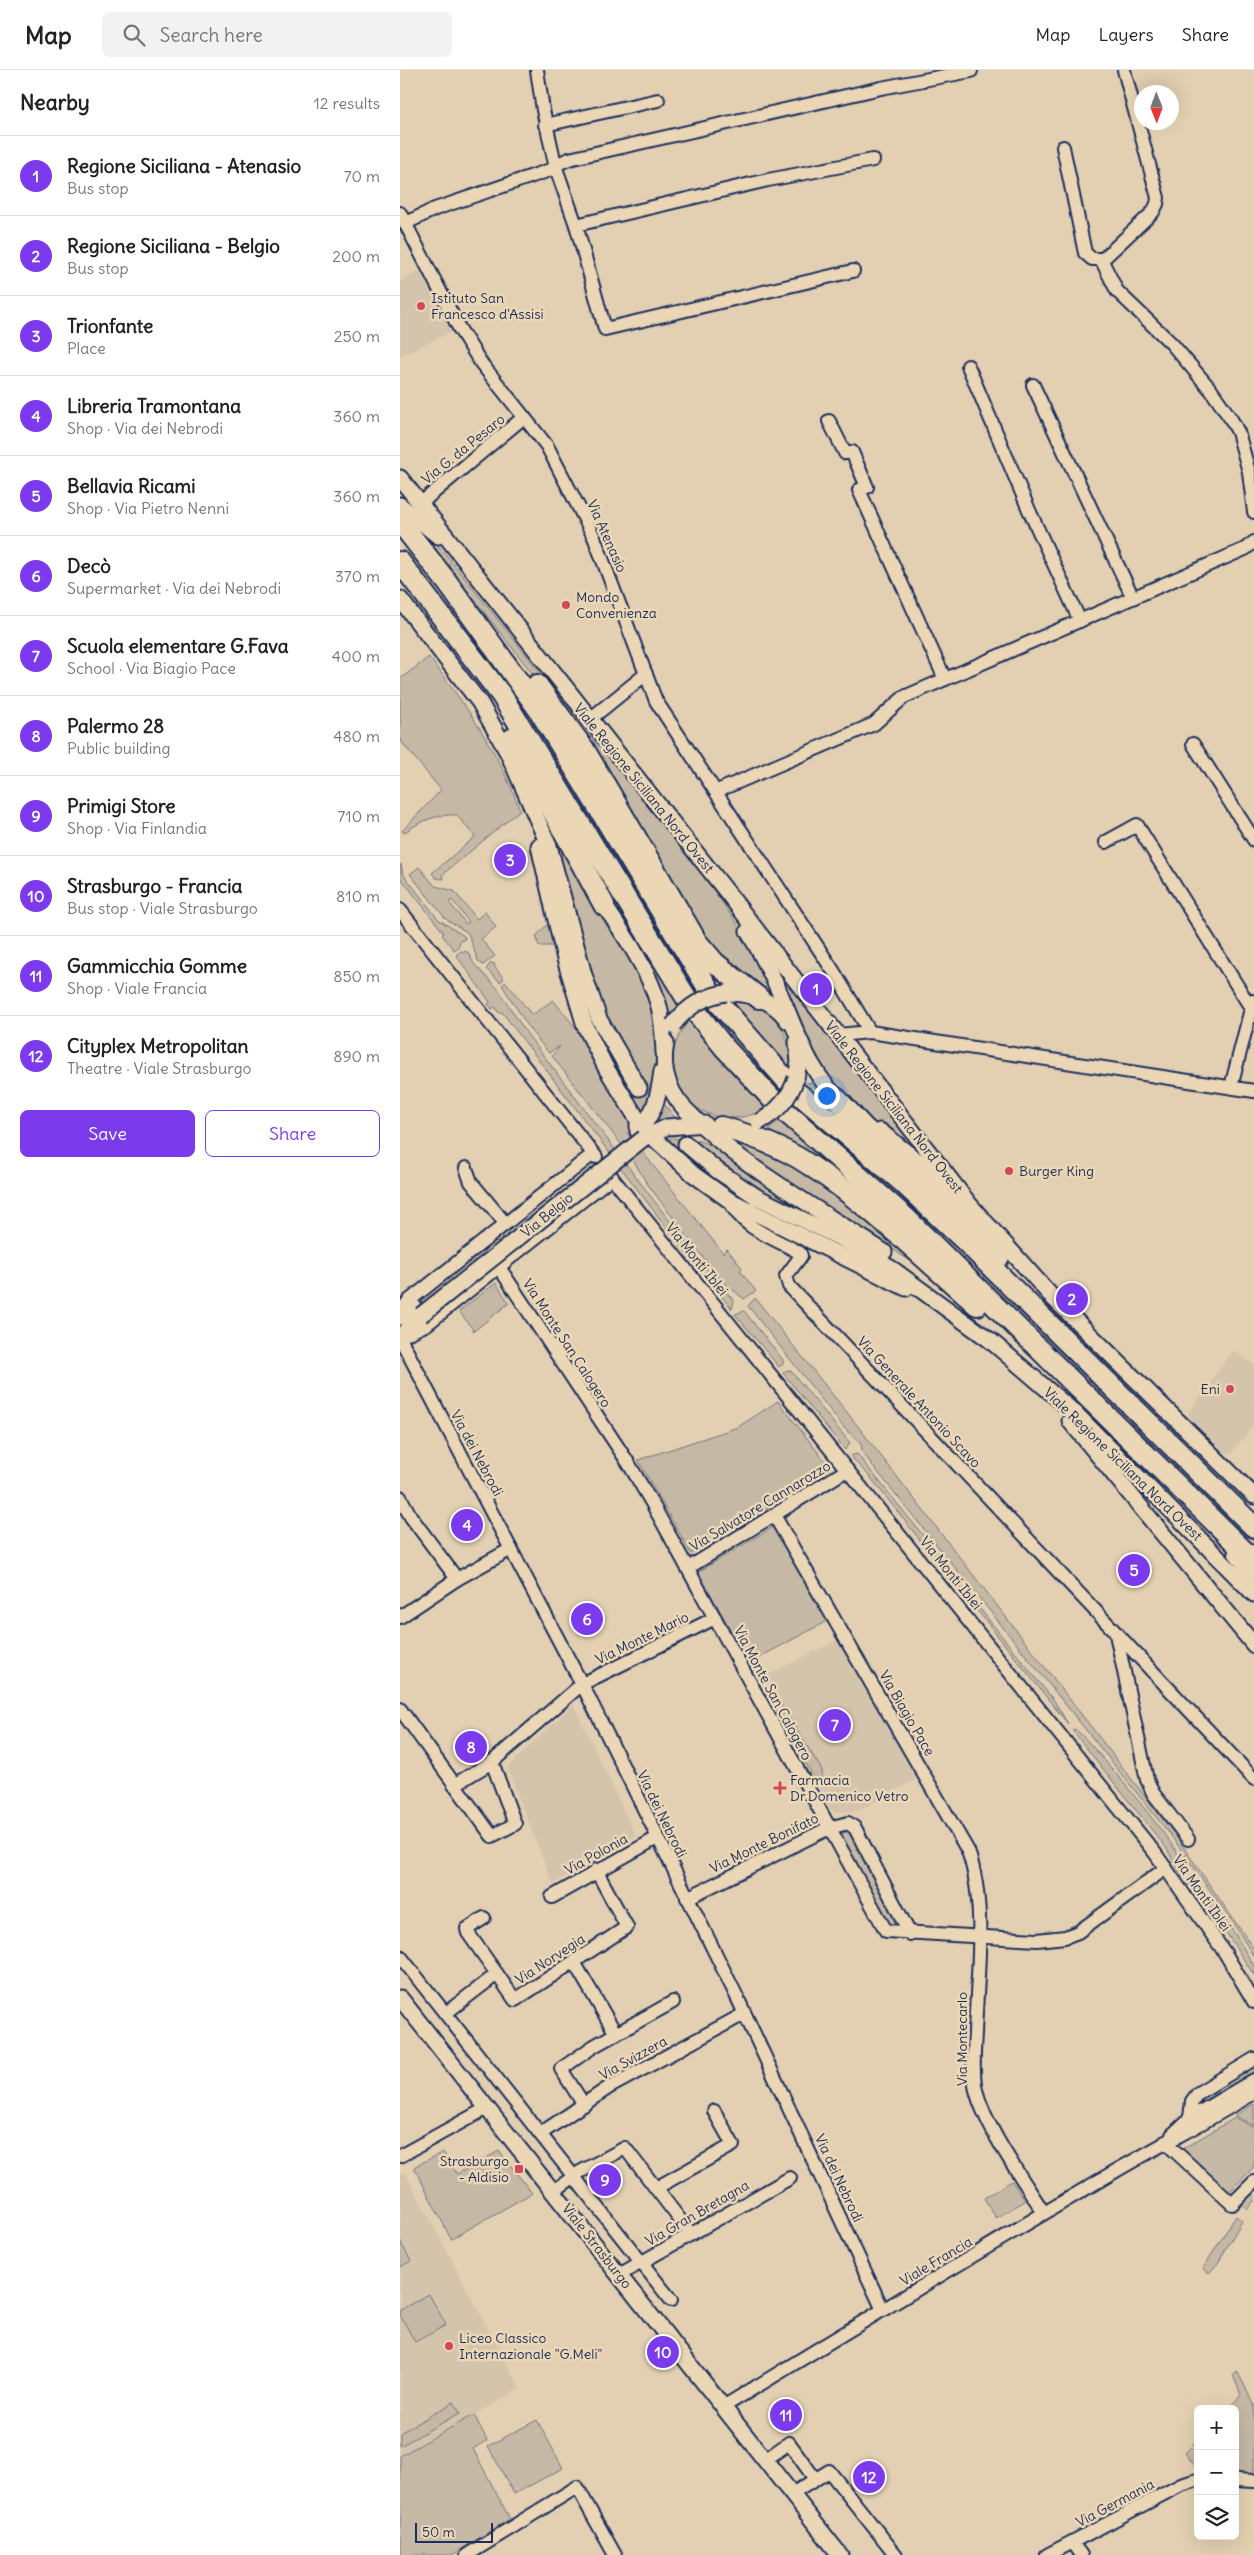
<!DOCTYPE html>
<html lang="en">
<head>
<meta charset="utf-8">
<style>
  :root { --surface:#fff; --page:#f2f2f2; --text:#222; --muted:#767676; --line:#e0e0e0; --accent:#7c3aed }
  body { margin:0; font-family:Delius,sans-serif; background:var(--page); color:var(--text) }
  .controls { position:absolute; right:15px; bottom:15px; display:grid; overflow:hidden; border-radius:8px; box-shadow:0 5px 20px #0002 }
  .controls button { width:45px; height:45px; display:grid; place-items:center; padding:0; border:0; border-bottom:1px solid var(--line); background:var(--surface); color:var(--text); font:25px sans-serif }
  .compass { position:absolute; left:734px; top:15px; width:45px; height:45px; border-radius:50%; background:var(--surface); box-shadow:0 5px 20px #0002; rotate:179deg }
  .scale { position:absolute; left:15px; bottom:12px; width:78px; box-sizing:border-box; padding-left:5px; border:2px solid #1b2f5e; border-top:0; font-size:14px; line-height:18px; white-space:nowrap; color:#1b2f5e; -webkit-text-stroke:4px #ebd7b5; paint-order:stroke }
  .you { position:absolute; left:426px; top:1025px; width:18px; height:18px; margin:-12px; border:4px solid #fff; border-radius:50%; background:#1a73e8; box-shadow:0 0 0 8px #1a73e833 }
  .badge { display:grid; place-items:center; width:32px; height:32px; border-radius:50%; background:var(--accent); color:#fff; font-size:16px; font-weight:700 }
  .pin { position:absolute; translate:-50% -50%; border:2px solid #fff; box-shadow:0 1px 5px #0006 }
  .list { margin:0; padding:0; list-style:none }
  h2 { display:flex; justify-content:space-between; align-items:center; height:65px; margin:0; padding:0 20px; font-size:21px }
  h2 small { font-size:16px; font-weight:400; color:var(--muted) }
  .list li { display:grid; grid-template-columns:32px 1fr auto; gap:15px; align-items:center; box-sizing:border-box; height:80px; padding:0 20px; border-top:1px solid var(--line) }
  .list b { display:block; font-size:19px; white-space:nowrap }
  .list p { margin:0; font-size:16px; white-space:nowrap; color:var(--muted) }
  .list em { font-size:16px; font-style:normal; color:var(--muted) }
  .actions { display:flex; gap:10px; padding:15px 20px }
  .actions a { flex:1; padding:11px 0; border:1px solid var(--accent); border-radius:8px; text-align:center; font-size:18px; color:var(--accent) }
  .actions .main { background:var(--accent); color:#fff }
  .icon { flex:none; width:28px; height:28px; fill:none; stroke:currentColor; stroke-width:2; stroke-linecap:round; stroke-linejoin:round }
  .map { position:relative; flex:none; width:854px; height:2485px; overflow:hidden }
  header { display:flex; align-items:center; gap:30px; box-sizing:border-box; height:70px; padding:0 25px; background:var(--surface); border-bottom:1px solid var(--line) }
  header strong { font-size:24px }
  nav { display:flex; gap:28px; margin-inline-start:auto; font-size:18px }
  .search { width:350px; height:45px; background:var(--page); display:flex; align-items:center; gap:12px; box-sizing:border-box; padding:0 18px; border-radius:8px; color:var(--muted); font-size:19px }
  main { display:flex }
  aside { flex:1; background:var(--surface) }
  .map>svg:first-child { display:block }
  .built { fill:#d4c4ac }
  .green { fill:#c5b9a5; stroke:#707482; fill-rule:evenodd }
  .lines { fill:none; stroke-linecap:round; stroke-linejoin:round }
  .tertiary-tunnel { stroke:#bbb0a1; stroke-width:15; stroke-dasharray:15 8; stroke-linecap:butt }
  .minor-casing { stroke:#1b2f5e; stroke-width:16 }
  .tertiary-casing { stroke:#1b2f5e; stroke-width:19 }
  .primary-casing { stroke:#1b2f5e; stroke-width:24 }
  .minor { stroke:#ebd7b5; stroke-width:12 }
  .tertiary { stroke:#ebd7b5; stroke-width:15 }
  .primary { stroke:#ebd7b5; stroke-width:20 }
  .tertiary-bridge-casing { stroke:#1b2f5e; stroke-width:19; stroke-linecap:butt }
  .tertiary-bridge { stroke:#ebd7b5; stroke-width:15 }
  .poi-dot { fill:#d1495b; stroke:#ebd7b5; stroke-width:2 }
  .labels { text-anchor:middle; dominant-baseline:central; stroke-width:5; stroke-linejoin:round; paint-order:stroke }
  .poi-label { font-size:14px; fill:#1b2f5e; stroke:#ebd7b5; text-anchor:start }
  .street-label { font-size:14px; fill:#1b2f5e; stroke:#ebd7b5 }
</style>
</head>
<body>
<header>
<strong>Map</strong>
<div class="search"><svg class="icon" aria-label="search" viewBox="0 0 24 24"><circle cx="10" cy="10" r="6"/><path d="M15 15l6 6"/></svg>Search here</div>
<nav><a>Map</a><a>Layers</a><a>Share</a></nav>
</header>
<main>
<aside>
<h2>Nearby<small>12 results</small></h2>
<ul class="list">
<li><span class="badge">1</span><div><b>Regione Siciliana - Atenasio</b><p>Bus stop</p></div><em>70 m</em></li>
<li><span class="badge">2</span><div><b>Regione Siciliana - Belgio</b><p>Bus stop</p></div><em>200 m</em></li>
<li><span class="badge">3</span><div><b>Trionfante</b><p>Place</p></div><em>250 m</em></li>
<li><span class="badge">4</span><div><b>Libreria Tramontana</b><p>Shop · Via dei Nebrodi</p></div><em>360 m</em></li>
<li><span class="badge">5</span><div><b>Bellavia Ricami</b><p>Shop · Via Pietro Nenni</p></div><em>360 m</em></li>
<li><span class="badge">6</span><div><b>Decò</b><p>Supermarket · Via dei Nebrodi</p></div><em>370 m</em></li>
<li><span class="badge">7</span><div><b>Scuola elementare G.Fava</b><p>School · Via Biagio Pace</p></div><em>400 m</em></li>
<li><span class="badge">8</span><div><b>Palermo 28</b><p>Public building</p></div><em>480 m</em></li>
<li><span class="badge">9</span><div><b>Primigi Store</b><p>Shop · Via Finlandia</p></div><em>710 m</em></li>
<li><span class="badge">10</span><div><b>Strasburgo - Francia</b><p>Bus stop · Viale Strasburgo</p></div><em>810 m</em></li>
<li><span class="badge">11</span><div><b>Gammicchia Gomme</b><p>Shop · Viale Francia</p></div><em>850 m</em></li>
<li><span class="badge">12</span><div><b>Cityplex Metropolitan</b><p>Theatre · Viale Strasburgo</p></div><em>890 m</em></li>
</ul>
<div class="actions"><a class="main">Save</a><a>Share</a></div>
</aside>
<div class="map">
<svg width="854" height="2485" viewBox="0 0 854 2485">
  <rect width="100%" height="100%" fill="#e3d0b2"/>
  <filter id="ink" filterUnits="userSpaceOnUse"><feTurbulence type="fractalNoise" baseFrequency=".02" numOctaves="2"/><feDisplacementMap in="SourceGraphic" scale="10" xChannelSelector="R" yChannelSelector="G"/><feConvolveMatrix kernelMatrix="1 2 1 2 8 2 1 2 1" color-interpolation-filters="sRGB"/></filter>
  <g filter="url(#ink)">
    <!-- built -->
    <g class="built">
      <polygon points="23,200 55,260 0,286 0,211"/>
      <polygon points="833,1280 854,1294 854,1354 831,1384 818,1381 795,1358 788,1344"/>
      <polygon points="437,1570 517,1709 457,1741 432,1742 360,1609"/>
      <polygon points="173,1634 236,1766 153,1814 107,1698"/>
      <polygon points="5,2102 120,2319 0,2386 0,2105"/>
    </g>
    <!-- green -->
    <g class="green">
      <polygon points="20,460 27,461 307,811 342,861 369,914 366,918 362,918 312,881 185,671"/>
      <polygon points="25,496 122,628 299,916 500,1119 854,1467 854,1479 391,1038 304,939 87,591 19,500"/>
      <path d="M29 587C67 637 98 680 120 740L42 805 44 809 36 808 32 803 75 767 57 745C37 744 20 751 4 763L2 761 41 720 0 670V609Z"/>
      <path d="M162 781C191 826 232 878 251 928 264 962 256 1011 243 1044L230 1026 244 1016C229 992 215 968 204 942 184 894 175 841 162 791Z"/>
      <polygon points="1,794 3,804 38,849 64,866 65,869 60,871 59,876 54,880 42,865 44,863 0,807"/>
      <path d="M19 797 35 816 54 821 77 849 85 842 96 857 81 869 95 886 83 895 78 891 68 863 46 849 10 804ZM52 830 69 852 66 854 49 832Z"/>
      <polygon points="149,853 154,876 139,876 136,866"/>
      <polygon points="61,881 68,882 74,894 98,919 127,964 291,1179 334,1231 332,1239 289,1187 102,942 99,943 95,937 92,939 88,934 90,932 56,885"/>
      <polygon points="91,893 95,894 94,896 104,909 100,912 86,899"/>
      <polygon points="259,903 280,935 267,948 253,907"/>
      <polygon points="106,912 132,945 153,930 180,963 202,1007 231,1051 232,1059 227,1063 323,1183 327,1179 342,1198 340,1201 356,1221 344,1229 318,1207 246,1112 232,1088 152,986 160,976 149,983 131,961 102,915"/>
      <path d="M392 921 506 1064 505 1069 500 1070C482 1057 461 1045 446 1030 418 1002 404 961 387 926Z"/>
      <path d="M342 931C378 939 395 969 389 1004L328 932Z"/>
      <path d="M290 950 315 981 367 1038C304 1074 240 1006 290 950Z"/>
      <polygon points="407,1012 415,1014 462,1067 403,1017"/>
      <polygon points="264,1034 276,1049 249,1058 257,1049"/>
      <polygon points="379,1051 501,1157 367,1064 369,1058"/>
      <polygon points="291,1068 314,1076 420,1149 418,1150 365,1125 334,1106 289,1071 279,1081 265,1069"/>
      <polygon points="329,1069 400,1094 515,1189 512,1192 336,1078"/>
      <polygon points="96,1213 109,1233 74,1261 59,1241"/>
      <polygon points="355,1228 453,1350 775,1765 854,1879 854,1887 834,1854 769,1763 477,1401 462,1382 461,1373 445,1359 348,1236"/>
      <polygon points="344,1241 383,1290 383,1294 379,1297 335,1244"/>
      <polygon points="387,1300 391,1301 450,1373 445,1380 383,1303"/>
      <polygon points="378,1331 431,1399 291,1484 238,1390 338,1357"/>
      <polygon points="457,1384 561,1512 561,1522 471,1408 450,1386"/>
      <polygon points="373,1457 427,1551 349,1593 298,1502"/>
      <polygon points="568,1524 655,1632 668,1654 565,1525"/>
      <polygon points="381,1635 422,1700 422,1707 416,1712 375,1637"/>
      <path d="M675 1659C692 1672 790 1790 788 1804L782 1807 767 1779 672 1660Z"/>
      <polygon points="450,1760 501,1856 489,1856 438,1766"/>
      <polygon points="793,1807 832,1859 854,1896 854,1905 799,1821 786,1813"/>
      <polygon points="854,1993 854,2003 796,2035 799,2028"/>
      <polygon points="854,2034 854,2055 834,2046 852,2035"/>
      <polygon points="835,2048 854,2057 854,2097 829,2122 782,2079"/>
      <polygon points="99,2081 132,2123 51,2169 14,2097 43,2082 57,2104"/>
      <polygon points="612,2111 625,2131 596,2148 584,2128"/>
      <polygon points="854,2118 854,2131 847,2139 840,2133"/>
      <polygon points="836,2146 842,2151 818,2193 809,2203 803,2198"/>
      <polygon points="0,2171 11,2191 0,2197"/>
      <polygon points="29,2224 46,2255 15,2272 0,2245 0,2240"/>
      <polygon points="837,2301 854,2334 854,2407 835,2405 835,2339 828,2339 841,2325 833,2305"/>
      <polygon points="54,2332 60,2343 0,2376 0,2363"/>
      <polygon points="74,2345 87,2370 73,2379 110,2449 52,2485 0,2485 0,2386"/>
      <polygon points="137,2350 163,2398 114,2424 88,2376"/>
      <polygon points="798,2370 798,2400 785,2383"/>
    </g>
    <g class="lines">
      <!-- tertiary-tunnel -->
      <polyline class="tertiary-tunnel" points="239,1018 286,1074"/>
      <defs>
        <g id="minor">
          <polyline points="145,55 258,30"/>
          <polyline points="663,77 685,183 692,189 703,189 753,142 757,134 758,128 724,0"/>
          <polyline points="155,95 169,89 481,18 571,1"/>
          <polyline points="156,98 176,155 205,259 453,201"/>
          <polyline points="0,143 59,258 81,293 147,376 194,467 256,631 434,902 470,962"/>
          <polyline points="6,153 35,139 156,98 143,40 137,0"/>
          <polyline points="176,155 368,110 473,90"/>
          <polyline points="701,189 717,221 772,274 811,320 831,349 838,362 849,402 854,442"/>
          <polyline points="568,296 629,440 680,551"/>
          <polyline points="633,315 733,528"/>
          <polyline points="429,351 445,383 452,382 467,417 459,420 545,609"/>
          <polyline points="21,433 124,347"/>
          <polyline points="189,650 246,604"/>
          <polyline points="793,674 854,770"/>
          <polyline points="317,721 474,654 504,627 845,479 854,472"/>
          <polyline points="706,772 737,755 851,938"/>
          <polyline points="0,840 196,1087"/>
          <polyline points="438,965 470,962 854,1021"/>
          <polyline points="831,1017 853,931"/>
          <polyline points="66,1098 71,1112 105,1153"/>
          <polyline points="210,1105 755,1783 825,1883 854,1932"/>
          <path d="M329 1130C344 1161 372 1166 400 1183L401 1186 386 1206 389 1216 854 1709"/>
          <polyline points="99,1197 229,1394 253,1435 486,1861 637,1870 665,1867 678,1862 766,1798"/>
          <polyline points="0,1241 10,1230 193,1084"/>
          <polyline points="2,1266 27,1254 212,1107"/>
          <polyline points="0,1268 188,1626 337,1927 483,2240"/>
          <polyline points="0,1427 11,1447 57,1509"/>
          <path d="M374 1445 568 1781C587 1835 577 1905 575 1963 574 1981 572 2002 576 2020 586 2059 622 2108 644 2143"/>
          <polyline points="288,1498 447,1400"/>
          <polyline points="0,1547 57,1509 111,1479"/>
          <polyline points="716,1564 747,1710 753,1723 788,1769"/>
          <polyline points="0,1639 92,1766 115,1754 92,1692 182,1614 315,1548"/>
          <polyline points="54,1715 92,1692"/>
          <polyline points="152,1827 257,1768"/>
          <polyline points="287,1828 429,1758 448,1753 455,1758 510,1864"/>
          <polyline points="84,1848 67,1859 68,1863 97,1904"/>
          <polyline points="0,1886 271,2230"/>
          <polyline points="174,1892 216,1964"/>
          <polyline points="46,1943 97,1904 115,1930 227,1857 196,1800"/>
          <polyline points="184,2035 161,1999 194,1976 273,1932"/>
          <polyline points="790,2048 792,2031 798,2023 854,1989"/>
          <polyline points="140,2064 208,2018 344,1944"/>
          <polyline points="772,2065 790,2048 854,2010"/>
          <polyline points="765,2072 832,2134 854,2112"/>
          <polyline points="0,2086 87,2038"/>
          <polyline points="256,2118 333,2075 314,2041"/>
          <polyline points="154,2121 180,2102 225,2078 291,2164"/>
          <polyline points="219,2205 390,2108"/>
          <path d="M323 2337C454 2257 586 2177 719 2099 764 2073 809 2050 854 2023"/>
          <polyline points="365,2390 389,2373 415,2409"/>
          <polyline points="835,2410 854,2411"/>
          <polyline points="392,2424 429,2401 496,2485"/>
          <polyline points="672,2473 681,2485"/>
          <polyline points="67,2485 177,2417 215,2485"/>
          <polyline points="647,2485 781,2415 798,2410"/>
        </g>
        <g id="tertiary">
          <polyline points="0,408 323,817 570,1135 653,1228 854,1426"/>
          <polyline points="0,435 38,466"/>
          <polyline points="0,529 80,633 108,683 149,776 184,905 199,949 239,1018"/>
          <polyline points="139,776 165,889 185,956 206,998 238,1050 238,1061"/>
          <path d="M199 828C221 860 247 896 258 933 263 949 263 966 264 983"/>
          <path d="M348 861C361 883 374 908 384 933 399 968 413 1009 444 1034"/>
          <path d="M326 923C350 923 374 930 388 951"/>
          <path d="M266 973C260 1002 270 1026 292 1046"/>
          <polyline points="396,1008 399,992 397,972"/>
          <path d="M285 1039C342 1098 416 1137 484 1182"/>
          <path d="M238 1061C255 1044 259 1024 262 1001"/>
          <polyline points="480,1061 544,1112"/>
          <polyline points="244,1068 251,1067 256,1070 293,1104 329,1130 506,1218"/>
          <polyline points="244,1068 267,1057 305,1054"/>
          <polyline points="286,1074 318,1101 357,1127 442,1169 495,1201 591,1271 676,1344 854,1524"/>
          <polyline points="0,1247 15,1238"/>
          <polyline points="0,1267 21,1245"/>
          <polyline points="670,1351 854,1575"/>
          <polyline points="836,1483 854,1506"/>
          <polyline points="0,1928 440,2485"/>
        </g>
        <g id="primary">
          <polyline points="0,452 47,512 139,640 308,918"/>
          <polyline points="0,492 102,626 287,929"/>
          <polyline points="137,615 184,679 297,872 315,893 359,928"/>
          <polyline points="113,668 204,835"/>
          <polyline points="319,933 387,1011"/>
          <polyline points="297,943 324,977 374,1031"/>
          <polyline points="399,1024 502,1112 563,1169 854,1457"/>
          <polyline points="436,1028 464,1058 556,1139 599,1187"/>
          <polyline points="387,1043 506,1148 854,1491"/>
          <path d="M321 1057C350 1065 385 1078 411 1096 471 1136 523 1188 577 1235"/>
        </g>
      </defs>
      <!-- minor casing -->
      <use href="#minor" class="minor-casing"/>
      <!-- tertiary casing -->
      <use href="#tertiary" class="tertiary-casing"/>
      <!-- primary casing -->
      <use href="#primary" class="primary-casing"/>
      <!-- minor -->
      <use href="#minor" class="minor"/>
      <!-- tertiary -->
      <use href="#tertiary" class="tertiary"/>
      <!-- primary -->
      <use href="#primary" class="primary"/>
      <defs>
        <g id="tertiary-bridge">
          <path d="M273 955C286 938 303 926 326 923"/>
          <path d="M359 1052C377 1042 390 1028 396 1008"/>
          <polyline points="21,1245 244,1068"/>
        </g>
      </defs>
      <!-- tertiary-bridge casing -->
      <use href="#tertiary-bridge" class="tertiary-bridge-casing"/>
      <!-- tertiary-bridge -->
      <use href="#tertiary-bridge" class="tertiary-bridge"/>
    </g>
  </g>
  <!-- markers -->
  <g class="poi-dot">
    <circle cx="21" cy="236" r="5"/>
    <circle cx="166" cy="535" r="5"/>
    <circle cx="609" cy="1101" r="5"/>
    <circle cx="830" cy="1319" r="5"/>
    <path d="M377.5 1710.5h5v5h5v5h-5v5h-5v-5h-5v-5h5z"/>
    <rect x="114" y="2094" width="10" height="10" rx="2.5"/>
    <circle cx="49" cy="2276" r="5"/>
  </g>
  <g class="labels">
    <!-- poi labels -->
    <g class="poi-label">
      <text x="31" y="228">Istituto San<tspan x="31" dy="16">Francesco d'Assisi</tspan></text>
      <text x="176" y="527">Mondo<tspan x="176" dy="16">Convenienza</tspan></text>
      <text x="619" y="1101">Burger King</text>
      <text x="820" y="1319" text-anchor="end">Eni</text>
      <text x="390" y="1710">Farmacia<tspan x="390" dy="16">Dr.Domenico Vetro</tspan></text>
      <text x="109" y="2091" text-anchor="end">Strasburgo<tspan x="109" dy="16">- Aldisio</tspan></text>
      <text x="59" y="2268">Liceo Classico<tspan x="59" dy="16">Internazionale "G.Meli"</tspan></text>
    </g>
    <!-- street labels -->
    <g class="street-label">
      <text transform="translate(63 379) rotate(-39)">Via G. da Pesaro</text>
      <text transform="translate(207 466) rotate(66)">Via Atenasio</text>
      <text transform="translate(244 718) rotate(51)">Viale Regione Siciliana Nord Ovest</text>
      <text transform="translate(494 1037) rotate(52)">Viale Regione Siciliana Nord Ovest</text>
      <text transform="translate(147 1145) rotate(-39)">Via Belgio</text>
      <text transform="translate(297 1189) rotate(51)">Via Monti Iblei</text>
      <text transform="translate(167 1273) rotate(57)">Via Monte San Calogero</text>
      <text transform="translate(519 1332) rotate(47)">Via Generale Antonio Scavo</text>
      <text transform="translate(77 1383) rotate(62)">Via dei Nebrodi</text>
      <text transform="translate(723 1394) rotate(44)">Viale Regione Siciliana Nord Ovest</text>
      <text transform="translate(360 1436) rotate(-31)">Via Salvatore Cannarozzo</text>
      <text transform="translate(551 1503) rotate(51)">Via Monti Iblei</text>
      <text transform="translate(242 1568) rotate(-26)">Via Monte Mario</text>
      <text transform="translate(373 1623) rotate(62)">Via Monte San Calogero</text>
      <text transform="translate(507 1643) rotate(60)">Via Biagio Pace</text>
      <text transform="translate(262 1744) rotate(64)">Via dei Nebrodi</text>
      <text transform="translate(364 1773) rotate(-26)">Via Monte Bonifato</text>
      <text transform="translate(196 1784) rotate(-29)">Via Polonia</text>
      <text transform="translate(802 1823) rotate(55)">Via Monti Iblei</text>
      <text transform="translate(150 1889) rotate(-33)">Via Norvegia</text>
      <text transform="translate(562 1969) rotate(-90)">Via Montecarlo</text>
      <text transform="translate(233 1988) rotate(-29)">Via Svizzera</text>
      <text transform="translate(439 2108) rotate(65)">Via dei Nebrodi</text>
      <text transform="translate(297 2143) rotate(-30)">Via Gran Bretagna</text>
      <text transform="translate(197 2176) rotate(52)">Viale Strasburgo</text>
      <text transform="translate(536 2191) rotate(-31)">Viale Francia</text>
      <text transform="translate(715 2433) rotate(-28)">Via Germania</text>
    </g>
  </g>
</svg>
<div class="controls">
<button>+</button>
<button>−</button>
<button><svg class="icon" aria-label="layers" viewBox="0 0 24 24"><path d="M12 4l9 5-9 5-9-5zM3 14l9 5 9-5"/></svg></button>
</div>
<svg class="compass" viewBox="-18 -18 36 36"><path d="M0-13l5 13h-10z" fill="#e53935"/><path d="M0 13l5-13h-10z" fill="#767676"/></svg>
<div class="scale">50 m</div>
<div class="you"></div>
<div class="pin badge" style="left:416px;top:919px">1</div>
<div class="pin badge" style="left:672px;top:1229px">2</div>
<div class="pin badge" style="left:110px;top:790px">3</div>
<div class="pin badge" style="left:67px;top:1455px">4</div>
<div class="pin badge" style="left:734px;top:1500px">5</div>
<div class="pin badge" style="left:187px;top:1549px">6</div>
<div class="pin badge" style="left:435px;top:1655px">7</div>
<div class="pin badge" style="left:71px;top:1677px">8</div>
<div class="pin badge" style="left:205px;top:2110px">9</div>
<div class="pin badge" style="left:263px;top:2282px">10</div>
<div class="pin badge" style="left:386px;top:2345px">11</div>
<div class="pin badge" style="left:469px;top:2407px">12</div>
</div>
</main>
</body>
</html>
